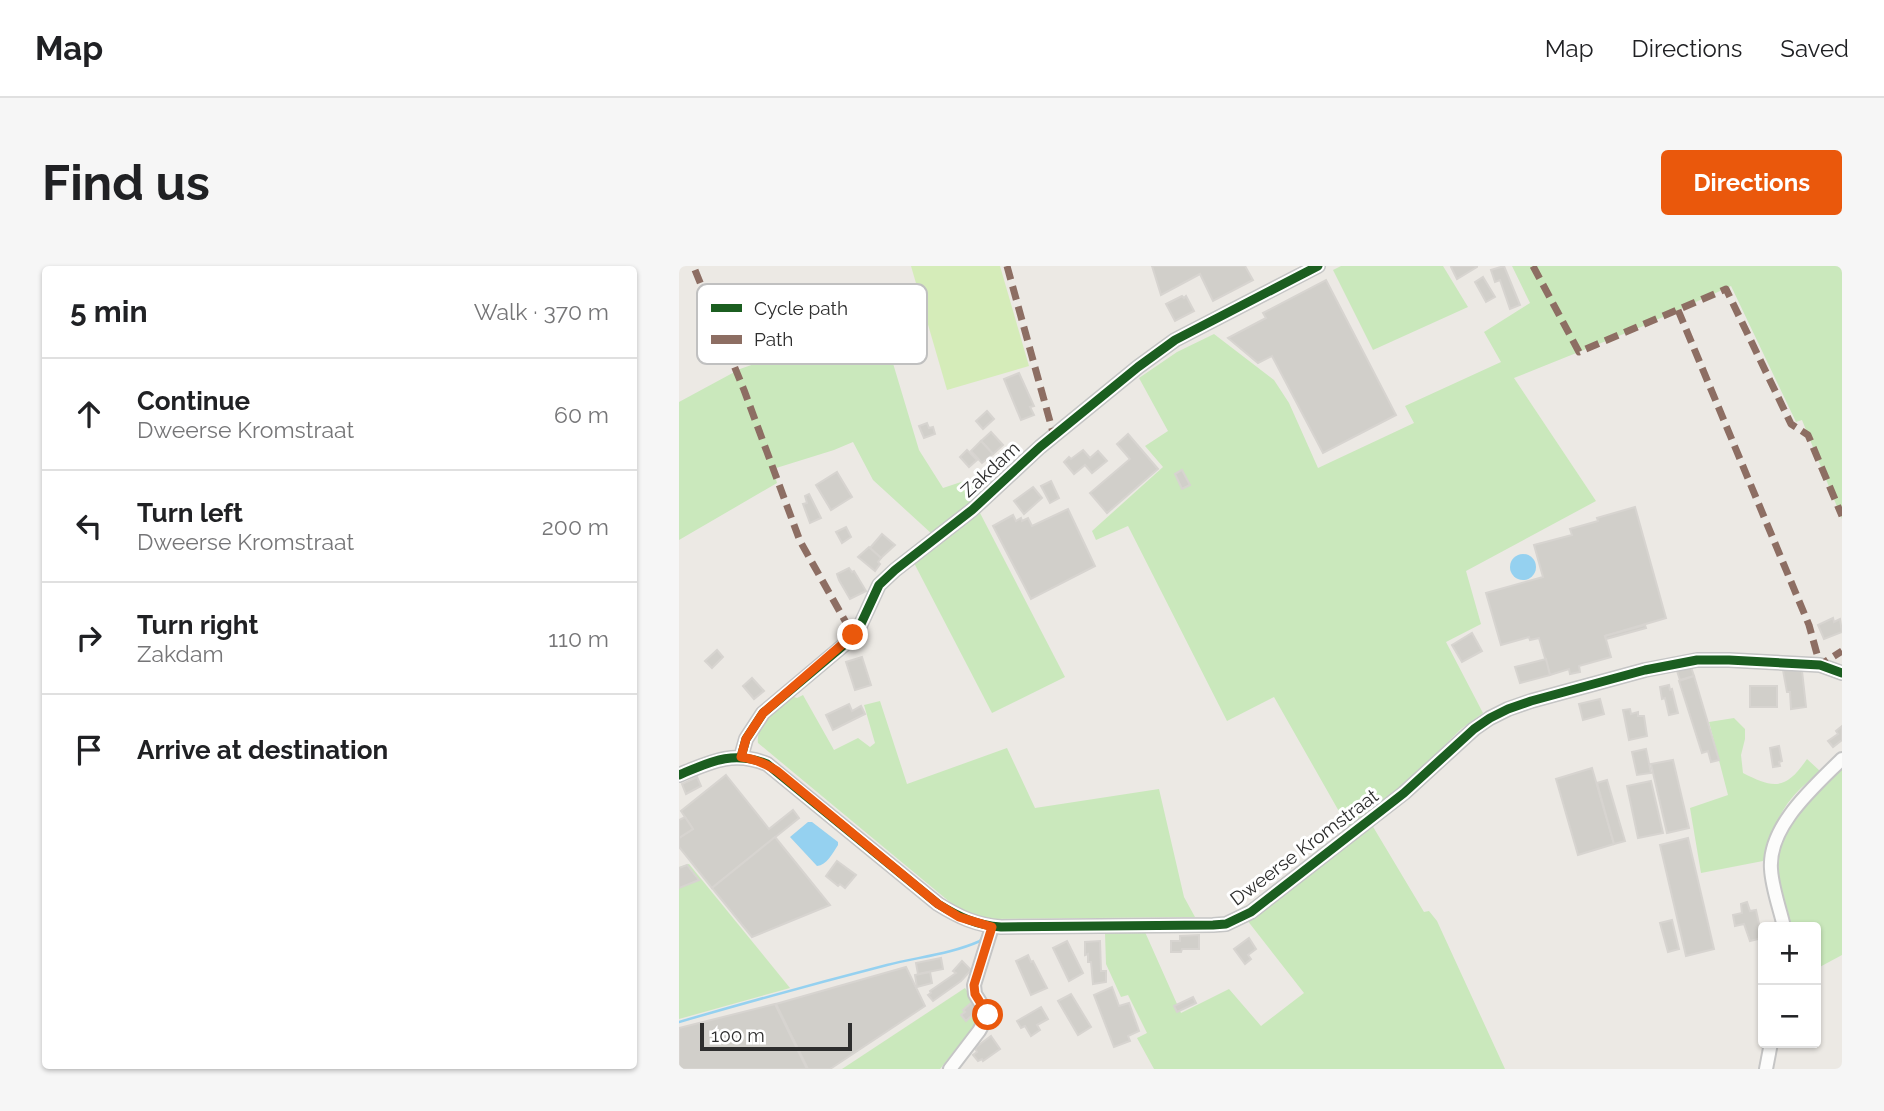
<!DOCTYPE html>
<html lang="en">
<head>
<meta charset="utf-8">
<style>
  :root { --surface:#fff; --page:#f6f6f6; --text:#202124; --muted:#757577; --line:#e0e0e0; --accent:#ea580c }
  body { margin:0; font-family:Raleway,sans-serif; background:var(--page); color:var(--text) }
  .controls { position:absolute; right:21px; bottom:21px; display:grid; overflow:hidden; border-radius:7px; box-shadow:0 2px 5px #0004 }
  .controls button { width:63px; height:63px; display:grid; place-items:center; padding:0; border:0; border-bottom:2px solid var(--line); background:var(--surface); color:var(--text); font:35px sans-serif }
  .scale { position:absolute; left:21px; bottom:18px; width:152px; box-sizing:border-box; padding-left:7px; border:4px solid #2e2e2e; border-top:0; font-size:19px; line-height:24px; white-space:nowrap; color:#2e2e2e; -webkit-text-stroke:5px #fff; paint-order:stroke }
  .stop { position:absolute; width:21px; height:21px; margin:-16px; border:5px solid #ea580c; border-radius:50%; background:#fff }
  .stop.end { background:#ea580c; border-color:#fff; box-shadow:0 2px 7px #0008 }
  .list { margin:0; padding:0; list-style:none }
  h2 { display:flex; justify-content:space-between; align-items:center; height:91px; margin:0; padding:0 28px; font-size:30px }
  h2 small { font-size:23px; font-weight:400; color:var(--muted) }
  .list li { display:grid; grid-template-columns:46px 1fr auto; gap:21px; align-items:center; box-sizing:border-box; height:112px; padding:0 28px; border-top:2px solid var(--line) }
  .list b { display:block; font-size:26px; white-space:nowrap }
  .list p { margin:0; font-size:23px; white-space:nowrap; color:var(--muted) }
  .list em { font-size:23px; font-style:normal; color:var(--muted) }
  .icon { flex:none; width:38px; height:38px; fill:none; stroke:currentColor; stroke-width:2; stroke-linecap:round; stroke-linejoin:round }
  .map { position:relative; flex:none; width:1163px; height:803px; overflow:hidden; border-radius:7px }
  header { display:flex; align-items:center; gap:42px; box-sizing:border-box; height:98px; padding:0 35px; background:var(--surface); border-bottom:2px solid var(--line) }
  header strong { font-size:33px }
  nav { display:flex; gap:38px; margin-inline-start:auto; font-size:24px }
  .intro { display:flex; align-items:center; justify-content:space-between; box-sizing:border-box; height:168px; padding:0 42px }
  h1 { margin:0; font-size:49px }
  .button { padding:18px 32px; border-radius:7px; background:var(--accent); color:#fff; font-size:24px; font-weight:700 }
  main { display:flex; gap:42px; padding:0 42px }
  aside { flex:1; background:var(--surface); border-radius:7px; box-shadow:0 2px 5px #0004 }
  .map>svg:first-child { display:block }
  .green { fill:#cae8bc }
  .pitch { fill:#d5ecb9 }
  .water { fill:#95d1f0 }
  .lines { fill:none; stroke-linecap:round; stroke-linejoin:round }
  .stream { stroke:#95d1f0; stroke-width:2.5 }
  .building { fill:#d1cfca; stroke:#d7d4d0; stroke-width:2 }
  .minor-casing { stroke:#c5c5c5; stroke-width:16 }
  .minor { stroke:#fcfcfb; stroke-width:12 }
  .quiet { stroke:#8d6e63; stroke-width:7; stroke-dasharray:14 7; stroke-linecap:butt }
  .cycleway-casing { stroke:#fff; stroke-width:13 }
  .cycleway { stroke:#1b5e20; stroke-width:9 }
  .route { stroke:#ea580c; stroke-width:9 }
  .labels { text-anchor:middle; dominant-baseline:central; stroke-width:6; stroke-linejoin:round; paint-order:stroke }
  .street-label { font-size:19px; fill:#2e2e2e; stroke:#fff }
  .key { fill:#fff; stroke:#c0c0c0; stroke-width:2 }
  .key-label { font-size:19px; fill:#2e2e2e }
</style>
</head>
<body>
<header>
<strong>Map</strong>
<nav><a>Map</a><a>Directions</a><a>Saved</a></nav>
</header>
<div class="intro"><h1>Find us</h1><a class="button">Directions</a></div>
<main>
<aside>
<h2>5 min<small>Walk · 370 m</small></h2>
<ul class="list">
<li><svg class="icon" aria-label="ahead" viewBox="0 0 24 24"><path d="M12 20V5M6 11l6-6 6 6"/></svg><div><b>Continue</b><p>Dweerse Kromstraat</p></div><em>60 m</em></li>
<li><svg class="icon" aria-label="left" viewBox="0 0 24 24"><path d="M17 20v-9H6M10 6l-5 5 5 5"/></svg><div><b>Turn left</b><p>Dweerse Kromstraat</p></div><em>200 m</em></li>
<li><svg class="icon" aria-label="right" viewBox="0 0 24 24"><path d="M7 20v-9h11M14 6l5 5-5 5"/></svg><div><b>Turn right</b><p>Zakdam</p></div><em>110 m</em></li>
<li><svg class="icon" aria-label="arrive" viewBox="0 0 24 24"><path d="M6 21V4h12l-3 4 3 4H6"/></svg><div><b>Arrive at destination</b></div></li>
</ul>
</aside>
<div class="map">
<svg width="1163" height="803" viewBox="0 0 1163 803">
  <rect width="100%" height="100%" fill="#ece9e4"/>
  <!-- green -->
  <g class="green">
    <polygon points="662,0 764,0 789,41 694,84 654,4"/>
    <polygon points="833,0 1163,0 1163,253 1123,154 1117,156 1052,20 962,61 835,112 917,235 787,305 802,358 767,376 804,447 782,463 734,511 670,563 595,431 548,455 449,260 417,274 413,265 484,201 466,180 489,165 460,112 498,86 535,68 595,114 610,137 639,202 735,157 726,140 822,96 805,66 851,37"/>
    <polygon points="201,54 240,184 264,222 291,213 302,227 253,268 194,214 174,176 155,184 94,203 98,217 0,274 0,136 61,103"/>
    <polygon points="301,247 386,411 313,447 235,297"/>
    <path d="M124 429 155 484 179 472 191 481 196 477 185 439 201 435 228 518 328 482 356 542 480 523 505 631 516 651 307 653 292 649 278 642 79 477C76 459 100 442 112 430L118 432Z"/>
    <path d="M1055 452 1066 463V473L1062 489 1064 507C1095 523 1107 524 1128 493L1141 505C1131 514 1120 523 1112 533 1097 551 1092 573 1084 595L1022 607 1011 542 1049 529 1030 456Z"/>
    <path d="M1163 498V689L1137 703V661H1111C1106 641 1097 618 1097 597 1097 560 1139 523 1163 498Z"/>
    <polygon points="693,559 745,646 750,645 758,655 826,803 475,803 458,772 468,767 449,729 442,731 427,698 426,667 466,666 502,747 550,723 582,760 625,727 568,654"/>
    <polygon points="10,598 111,722 0,753 0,601"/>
    <polygon points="286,722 300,742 302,749 295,760 261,803 163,803"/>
  </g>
  <!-- pitch -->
  <polygon class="pitch" points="232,0 321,0 350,100 268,124"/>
  <!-- water -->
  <g class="water">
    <circle cx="844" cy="301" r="13"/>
    <path d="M129 556H133L159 576V579C153 588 148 599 138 600L111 571Z"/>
  </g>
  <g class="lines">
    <!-- stream -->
    <path class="stream" d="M0 756C69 736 138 717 208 699 239 691 272 688 301 675L304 670"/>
  </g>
  <!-- building -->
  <g class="building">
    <polygon points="473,0 566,0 574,14 534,35 521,8 482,29"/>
    <polygon points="773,0 798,0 798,1 778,13 772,1"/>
    <polygon points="825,0 841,39 831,43 821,14 816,16 812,4"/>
    <polygon points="804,11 816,31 807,36 796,16"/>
    <polygon points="647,14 717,149 644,187 593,90 579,97 549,72 587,52 584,47"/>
    <polygon points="503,30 505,32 507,30 515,45 496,55 487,38"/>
    <polygon points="340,107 355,140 351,141 355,149 342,154 325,113"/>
    <polygon points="308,145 315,153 304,163 297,155"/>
    <polygon points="248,157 250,162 254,161 256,168 245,172 240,160"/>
    <polygon points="312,166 324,179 314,188 302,175"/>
    <polygon points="449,168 479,203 428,247 411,227 451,193 438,178"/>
    <polygon points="302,175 314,188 303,197 292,185"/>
    <polygon points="288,184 298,194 290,201 281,191"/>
    <polygon points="404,184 411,192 419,185 428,195 413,207 406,199 395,208 385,196 390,191 392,193"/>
    <polygon points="503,204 511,219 503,223 496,208"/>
    <polygon points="158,206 173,231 152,244 137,219"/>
    <polygon points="372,215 380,232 371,237 362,220"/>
    <polygon points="354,221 363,232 345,248 335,235"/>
    <polygon points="130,228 142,252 131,257 124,238 128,237 126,230"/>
    <polygon points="956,241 987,352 926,370 932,391 900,400 901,406 891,408 890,403 871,409 860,372 851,374 850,371 822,379 807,327 864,311 855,279 893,269 891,263 919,255 918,252"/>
    <polygon points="389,243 416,300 352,333 314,260 334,249 337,255 342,252 343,255 349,252 353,260"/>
    <polygon points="167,261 172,271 163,277 157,266"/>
    <polygon points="203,268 216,279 202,292 191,282"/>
    <polygon points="190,281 202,292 199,296 201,298 196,305 179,291"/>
    <polygon points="170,302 173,306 175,305 187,325 171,333 160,314 158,308"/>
    <polygon points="1154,352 1155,356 1161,353 1163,366 1145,373 1139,359"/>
    <polygon points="966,359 967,362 927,373 926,370"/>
    <polygon points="793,367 803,385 783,396 773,379"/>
    <polygon points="38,384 44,391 33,402 26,395"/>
    <polygon points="183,391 192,419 176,424 167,396"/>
    <polygon points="867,393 871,409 841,417 836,401"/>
    <polygon points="1012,401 1015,410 1001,414 998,405"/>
    <polygon points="1104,404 1123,405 1127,441 1112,443 1111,426 1108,426"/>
    <polygon points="1015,410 1040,494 1032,496 1029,485 1023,487 1000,415"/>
    <polygon points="73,412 85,425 75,433 64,420"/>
    <polygon points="990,419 991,424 993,423 999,447 990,449 986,432 983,433 981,421"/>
    <rect x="1071" y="420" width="27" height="21"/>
    <polygon points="921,433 925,448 904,454 900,438"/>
    <polygon points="170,438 173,445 182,440 186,448 154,464 147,449"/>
    <polygon points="951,443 952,448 959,446 959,450 965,450 968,470 950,474 944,444"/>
    <polygon points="1163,460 1163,474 1154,481 1149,475 1159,468 1157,465"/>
    <polygon points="1100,480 1103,495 1100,496 1101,500 1094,501 1091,482"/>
    <polygon points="967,483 972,507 958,509 953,486"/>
    <polygon points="994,494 1010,562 988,567 972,498"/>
    <polygon points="913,502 935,578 899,589 877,513"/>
    <polygon points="47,509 90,563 114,544 120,552 33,622 0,581 0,572 14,563 2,545"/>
    <polygon points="18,511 22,520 7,528 3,518"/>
    <polygon points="928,514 946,575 935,578 918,517"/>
    <polygon points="972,515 984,567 959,572 948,520"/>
    <polygon points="6,551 14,563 0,572 0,554"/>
    <polygon points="96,571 151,639 73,671 33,622"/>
    <polygon points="1009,572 1035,683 1007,690 981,579"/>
    <polygon points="158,595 177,609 166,622 161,618 159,620 147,610"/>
    <polygon points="8,599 20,614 0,622 0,602"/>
    <polygon points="1068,636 1071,645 1077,644 1083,672 1071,675 1065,658 1056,660 1054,649 1063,647 1062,638"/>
    <polygon points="993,654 1000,683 989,686 981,657"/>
    <polygon points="520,669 520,683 503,683 502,686 492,686 492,675 501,675 501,670"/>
    <polygon points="570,672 577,683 569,689 572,693 566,698 555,683"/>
    <polygon points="388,675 404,707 390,715 374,682"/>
    <polygon points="421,675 422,705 427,705 427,716 414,718 412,696 409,696 409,688 406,689 406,676"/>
    <polygon points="349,689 352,696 354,695 368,722 352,729 337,695"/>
    <polygon points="262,692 264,703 239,708 237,697"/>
    <polygon points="283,695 292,704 282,715 254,735 249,729 252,727 251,725 277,707 274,705"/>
    <polygon points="227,701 246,740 151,803 129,803 97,738"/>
    <polygon points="251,706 253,717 238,721 236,709"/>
    <polygon points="433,721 440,740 450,737 460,765 449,770 451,775 435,781 415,729"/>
    <polygon points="392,728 412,761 399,769 379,735"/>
    <polygon points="514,731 517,737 498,746 495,740"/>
    <polygon points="293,736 295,738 297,736 300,743 287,755 282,749 286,746 284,744"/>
    <polygon points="96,738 128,803 0,803 0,762"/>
    <polygon points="362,741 369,753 358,759 361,764 352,770 346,760 342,762 338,755"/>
    <polygon points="312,770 321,783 304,795 303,793 299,795 294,789 298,786 296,782"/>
  </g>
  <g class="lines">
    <defs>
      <g id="minor">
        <polyline points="62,491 67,473 84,447 172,373 181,360 200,319 216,304 293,244 361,181 459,101 496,74 639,0"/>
        <path d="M0 509C31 496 54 484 88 498L259 638C280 651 297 659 322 661L534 659 547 658 572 646 725 527 795 463 811 452 829 443 852 435 966 404 1018 394H1050L1141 399 1163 407"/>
        <path d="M1105 661C1101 643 1093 622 1092 603 1089 560 1135 521 1163 493"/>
        <polyline points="271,803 300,765 309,749 296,728 295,719 313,661"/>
        <polyline points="1087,803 1092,777"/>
      </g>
    </defs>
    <!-- minor casing -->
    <use href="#minor" class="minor-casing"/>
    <!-- minor -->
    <use href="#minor" class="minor"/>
    <!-- quiet -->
    <g class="quiet">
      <polyline points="328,0 375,170"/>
      <polyline points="854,0 900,86 1047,23 1112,158 1129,169 1163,250"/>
      <polyline points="16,4 65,124 121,275 174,369"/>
      <polyline points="999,44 1130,359 1141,399 1163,385"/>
    </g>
    <defs>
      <g id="cycleway">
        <polyline points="62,491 67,473 84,447 172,373 181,360 200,319 216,304 293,244 361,181 459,101 496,74 639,0"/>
        <path d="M0 509C31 496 54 484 88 498L259 638C280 651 297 659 322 661L534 659 547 658 572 646 725 527 795 463 811 452 829 443 852 435 966 404 1018 394H1050L1141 399 1163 407"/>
      </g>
    </defs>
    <!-- cycleway casing -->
    <use href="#cycleway" class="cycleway-casing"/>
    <!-- cycleway -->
    <use href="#cycleway" class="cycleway"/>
  </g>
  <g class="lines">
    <!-- route -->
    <path class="route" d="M174 369 84 447 67 473 62 491C76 493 86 497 98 505L259 638 280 651 313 661 295 719 296 728 309 749"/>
  </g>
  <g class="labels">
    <!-- street labels -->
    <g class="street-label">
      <text transform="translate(311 203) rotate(-43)">Zakdam</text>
      <text transform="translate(625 581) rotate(-37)">Dweerse Kromstraat</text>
    </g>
  </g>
  <!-- legend -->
  <rect x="18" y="18" width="230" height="80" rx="10" class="key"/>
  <rect x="32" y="38" width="31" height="8" fill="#1b5e20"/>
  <rect x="32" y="69" width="31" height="9" fill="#8d6e63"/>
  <g class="key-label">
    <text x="75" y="49">Cycle path</text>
    <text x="75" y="80">Path</text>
  </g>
</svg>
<div class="controls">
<button>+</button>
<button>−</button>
</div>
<div class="scale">100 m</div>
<div class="stop" style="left:309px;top:749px"></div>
<div class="stop end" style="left:174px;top:369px"></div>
</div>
</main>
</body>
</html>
